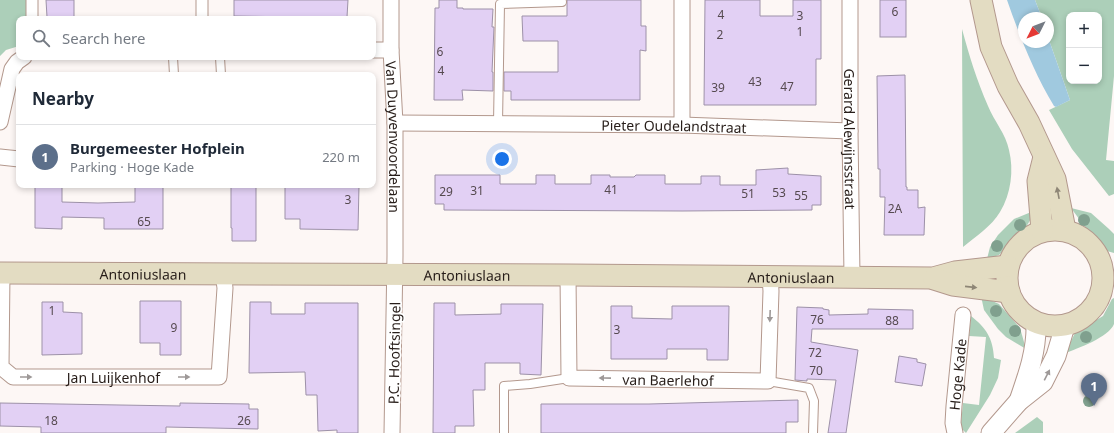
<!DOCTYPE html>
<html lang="en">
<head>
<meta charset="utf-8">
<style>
  :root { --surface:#fff; --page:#f6f6f7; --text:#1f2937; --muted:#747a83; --line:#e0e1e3; --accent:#b45309 }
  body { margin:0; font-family:"Noto Sans",sans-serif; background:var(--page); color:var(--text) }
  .controls { position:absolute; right:12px; top:12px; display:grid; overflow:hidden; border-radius:8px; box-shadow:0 2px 6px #0003 }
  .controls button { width:36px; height:36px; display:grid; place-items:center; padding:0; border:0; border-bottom:1px solid var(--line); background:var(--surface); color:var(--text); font:20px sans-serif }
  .compass { position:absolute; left:1018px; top:12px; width:36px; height:36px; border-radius:50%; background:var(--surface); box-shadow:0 2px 6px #0003; rotate:228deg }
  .you { position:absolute; left:502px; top:159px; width:14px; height:14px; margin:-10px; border:3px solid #fff; border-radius:50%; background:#1a73e8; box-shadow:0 0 0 6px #1a73e833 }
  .badge { display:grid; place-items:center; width:26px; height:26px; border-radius:50%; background:var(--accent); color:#fff; font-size:13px; font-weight:700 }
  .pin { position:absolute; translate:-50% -33px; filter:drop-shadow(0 1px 2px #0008) }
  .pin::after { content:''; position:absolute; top:21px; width:14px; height:12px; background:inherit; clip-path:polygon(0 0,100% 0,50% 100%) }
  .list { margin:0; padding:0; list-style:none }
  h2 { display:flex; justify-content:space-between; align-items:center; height:52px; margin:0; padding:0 16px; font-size:17px }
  h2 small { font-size:13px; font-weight:400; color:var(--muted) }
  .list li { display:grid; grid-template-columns:26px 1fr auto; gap:12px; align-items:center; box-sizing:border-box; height:64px; padding:0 16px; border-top:1px solid var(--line) }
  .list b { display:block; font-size:15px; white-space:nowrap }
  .list p { margin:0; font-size:13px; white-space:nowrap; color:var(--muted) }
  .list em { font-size:13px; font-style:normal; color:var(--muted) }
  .icon { flex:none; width:22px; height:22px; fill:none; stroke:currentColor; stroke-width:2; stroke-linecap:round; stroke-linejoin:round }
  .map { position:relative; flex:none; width:1114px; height:433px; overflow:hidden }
  .search { position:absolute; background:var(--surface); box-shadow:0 2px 6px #0003; left:16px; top:16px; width:360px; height:44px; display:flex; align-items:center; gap:10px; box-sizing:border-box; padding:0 14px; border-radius:8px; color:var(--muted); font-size:15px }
  .panel { position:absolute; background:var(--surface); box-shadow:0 2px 6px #0003; left:16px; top:72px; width:360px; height:116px; border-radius:8px }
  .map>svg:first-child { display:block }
  .green { fill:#accfb9; fill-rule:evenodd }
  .water { fill:#a0c9df }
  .building { fill:#e2d0f4; stroke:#9d91a8 }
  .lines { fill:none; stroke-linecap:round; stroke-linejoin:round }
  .service-casing { stroke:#b3988d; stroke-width:10 }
  .pedestrian-casing { stroke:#b3988d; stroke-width:13 }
  .minor-casing { stroke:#b3988d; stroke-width:17 }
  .tertiary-casing { stroke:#b3988d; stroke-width:21 }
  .secondary-casing { stroke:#b3988d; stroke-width:23 }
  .service { stroke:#fff; stroke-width:8 }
  .pedestrian { stroke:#fff; stroke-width:11 }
  .minor { stroke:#fff; stroke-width:15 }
  .tertiary { stroke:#fff; stroke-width:19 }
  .secondary { stroke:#e3dcc2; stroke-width:21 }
  .tree { fill:#80a08e }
  .oneway { fill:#8e8676 }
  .oneway2 { fill:#9e9998 }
  .labels { text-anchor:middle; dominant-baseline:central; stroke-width:3.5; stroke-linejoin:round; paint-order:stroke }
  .number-label { font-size:12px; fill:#564a50 }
  .street-label { font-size:14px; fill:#271d19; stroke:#fff }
</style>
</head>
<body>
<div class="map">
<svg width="1114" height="433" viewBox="0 0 1114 433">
  <rect width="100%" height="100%" fill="#fdf7f5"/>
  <!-- green -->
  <g class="green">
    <polygon points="0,0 26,0 26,19 19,19 19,46 6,50 0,56"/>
    <path d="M1035 0H1114V76L1106 160 1114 161V194L1109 196 1072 149 1049 110 1070 100 1048 37V18H1042ZM1069 15H1099V81H1069Z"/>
    <path d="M962 29C969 55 977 81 988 106 994 121 1006 134 1009 150 1014 170 1011 194 1000 212 992 226 975 237 963 247Z"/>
    <polygon points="1071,208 1091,213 1109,229 1114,234 1114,253 1107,251 1085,227"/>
    <polygon points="1036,210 1025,229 999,255 987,259 990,247 998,235 1014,219"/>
    <polygon points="981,296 999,304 1020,328 1026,349 1006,337 998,329 984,310"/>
    <path d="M1114 298C1114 305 1114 317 1114 324 1109 337 1077 349 1065 353L1075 333 1103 316 1112 299Z"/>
    <path d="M971 316C986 328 993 338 994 358L1001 360 998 378 990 395 966 433 962 429 961 423 963 403 979 405 986 337 969 336Z"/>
    <polygon points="1037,417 1043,422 1043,433 1015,433"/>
  </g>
  <!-- water -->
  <path class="water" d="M1007 0H1035L1042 18H1024V42H1048V37L1070 100 1056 107 1054 106C1034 73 1020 37 1007 0Z"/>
  <!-- building -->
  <g class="building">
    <polygon points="46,0 74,0 74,17 47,17"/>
    <polygon points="234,0 348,0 347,17 339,17 339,19 295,19 295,17 234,16"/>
    <polygon points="439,0 457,0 457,8 463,8 463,9 493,9 492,27 494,27 492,72 493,72 493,91 462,90 463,100 434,100 435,8 439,8"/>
    <polygon points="567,0 641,0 641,26 646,26 646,51 640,50 640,100 511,100 511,91 504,91 504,72 558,72 558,41 523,41 522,16 567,16"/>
    <polygon points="705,0 760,0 760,16 793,16 793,0 821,0 821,59 816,59 816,105 704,105"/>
    <rect x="880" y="0" width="26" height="37"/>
    <polygon points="905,75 906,187 907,187 907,190 918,190 918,208 925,207 924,235 884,235 885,197 880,197 880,169 878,169 877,76"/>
    <polygon points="788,168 788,174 821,176 821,205 812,205 812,210 682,211 444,210 444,204 435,204 435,175 500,175 500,184 536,184 536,175 555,175 555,184 591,184 591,175 610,175 610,177 634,177 636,175 665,175 665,184 701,184 701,176 720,176 720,185 756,185 756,170"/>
    <polygon points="35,185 62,185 62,202 98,203 135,202 135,185 163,185 163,229 104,229 104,218 62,217 62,229 35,228"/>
    <polygon points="231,185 256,185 256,241 232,241 232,228 231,228"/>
    <polygon points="320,185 359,185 358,230 300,229 300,219 285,219 285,187"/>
    <polygon points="140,301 181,301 181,355 160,355 160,343 140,343"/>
    <polygon points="42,302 63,302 63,312 82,313 82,354 42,355"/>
    <polygon points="250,302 271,302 271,314 305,314 305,303 358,303 358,433 337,433 337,430 318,431 317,395 306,395 305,372 249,373"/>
    <polygon points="434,303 455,303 455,315 501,314 501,304 543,304 541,375 520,374 520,363 485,363 485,390 473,390 474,426 455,426 455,433 433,433"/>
    <polygon points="611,306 632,306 632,318 672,319 672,306 729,306 728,360 707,360 707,349 667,349 667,359 611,359"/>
    <polygon points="797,307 823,308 823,309 829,310 829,315 868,314 868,309 913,310 913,329 812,329 811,342 858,350 846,433 828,433 836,380 807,379 807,381 795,380"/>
    <polygon points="899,356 917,359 917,362 926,364 922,386 895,382"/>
    <polygon points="798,400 798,422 786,422 786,433 541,433 541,404 649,404"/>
    <polygon points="0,403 180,406 180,403 249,404 249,409 258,409 258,429 166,427 166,433 41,433 41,427 0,426"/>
  </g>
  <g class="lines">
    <defs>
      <g id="service">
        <polyline points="173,57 174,75"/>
        <polyline points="220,57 221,75"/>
        <polyline points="498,123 500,4 562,2"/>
        <polyline points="768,381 809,388 814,401 813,433"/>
        <polyline points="504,433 504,386 530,384 569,378"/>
      </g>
      <g id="pedestrian">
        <polyline points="32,19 32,0"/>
        <polyline points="202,19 202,0"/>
      </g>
      <g id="minor">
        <path id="s1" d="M391 0V50L395 123V256L392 433"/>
        <polyline points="682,0 682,125"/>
        <path id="s2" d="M850 0V131L852 277"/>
        <polyline points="373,50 391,50"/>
        <polyline points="0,122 12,69 17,62 24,57"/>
        <path id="s3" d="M395 123 682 125 850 131"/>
        <polyline points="0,157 19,159"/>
        <path id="s4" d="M2 273 1 367 13 377H219L225 288 223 273"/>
        <path id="s5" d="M568 275 569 378 768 381 771 291 770 277"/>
        <path id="s6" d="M955 433 953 423 954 406 963 315"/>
      </g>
      <g id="tertiary">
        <path d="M1019 401C1028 375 1037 350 1036 323"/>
        <polyline points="991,433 1019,401 1043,382 1056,356 1065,326"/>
      </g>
      <g id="secondary">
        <polyline points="981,0 991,47 1008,86 1029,123 1055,179 1065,230"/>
        <circle cx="1055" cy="278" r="48"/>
        <polyline points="1042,231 1038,181 1044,157"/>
        <path id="s7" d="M0 273 568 275 933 278 955 272 1008 266"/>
        <polyline points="934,279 953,285 1009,292"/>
      </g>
    </defs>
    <!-- service casing -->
    <use href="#service" class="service-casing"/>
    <!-- pedestrian casing -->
    <use href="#pedestrian" class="pedestrian-casing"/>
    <!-- minor casing -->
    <use href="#minor" class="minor-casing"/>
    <!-- tertiary casing -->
    <use href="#tertiary" class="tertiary-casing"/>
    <!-- secondary casing -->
    <use href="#secondary" class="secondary-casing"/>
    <!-- service -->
    <use href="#service" class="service"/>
    <!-- pedestrian -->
    <use href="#pedestrian" class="pedestrian"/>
    <!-- minor -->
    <use href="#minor" class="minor"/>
    <!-- tertiary -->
    <use href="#tertiary" class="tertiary"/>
    <!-- secondary -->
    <use href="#secondary" class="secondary"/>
  </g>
  <!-- trees -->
  <g class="tree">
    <circle cx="1084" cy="220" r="6"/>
    <circle cx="1020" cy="225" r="6"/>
    <circle cx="997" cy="246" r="6"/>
    <circle cx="996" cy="311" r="6"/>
    <circle cx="1015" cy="331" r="6"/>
    <circle cx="1086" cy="337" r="6"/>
    <circle cx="1089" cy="401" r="6"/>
  </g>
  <!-- one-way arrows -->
  <defs><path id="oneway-solid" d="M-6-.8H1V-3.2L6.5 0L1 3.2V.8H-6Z"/></defs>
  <g class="oneway">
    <use href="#oneway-solid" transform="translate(1058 193) rotate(-101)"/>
    <use href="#oneway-solid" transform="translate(971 287) rotate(6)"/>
  </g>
  <g class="oneway2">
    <use href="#oneway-solid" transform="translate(770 316) rotate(92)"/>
    <use href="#oneway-solid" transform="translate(1047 375) rotate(-63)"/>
    <use href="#oneway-solid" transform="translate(26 377)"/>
    <use href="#oneway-solid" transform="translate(184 377)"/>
    <use href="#oneway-solid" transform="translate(605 378) rotate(-179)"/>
  </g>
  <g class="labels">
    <!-- number labels -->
    <g class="number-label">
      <text x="895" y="11">6</text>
      <text x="721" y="14">4</text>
      <text x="800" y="15">3</text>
      <text x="800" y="31">1</text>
      <text x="720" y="34">2</text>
      <text x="440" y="51">6</text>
      <text x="441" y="70">4</text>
      <text x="755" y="81">43</text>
      <text x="787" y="86">47</text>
      <text x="718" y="87">39</text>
      <text x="611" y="189">41</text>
      <text x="477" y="190">31</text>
      <text x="446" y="191">29</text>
      <text x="779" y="192">53</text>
      <text x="748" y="193">51</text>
      <text x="801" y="195">55</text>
      <text x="348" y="199">3</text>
      <text x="895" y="208">2A</text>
      <text x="144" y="221">65</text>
      <text x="52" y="310">1</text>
      <text x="817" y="319">76</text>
      <text x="892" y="320">88</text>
      <text x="174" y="327">9</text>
      <text x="617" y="329">3</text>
      <text x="815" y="352">72</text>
      <text x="816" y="370">70</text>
      <text x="51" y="420">18</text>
      <text x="244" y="420">26</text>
    </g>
    <!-- street labels -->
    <g class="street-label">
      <text stroke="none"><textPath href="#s3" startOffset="279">Pieter Oudelandstraat</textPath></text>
      <text stroke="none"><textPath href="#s1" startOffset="137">Van Duyvenvoordelaan</textPath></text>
      <text stroke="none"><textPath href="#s2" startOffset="139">Gerard Alewijnsstraat</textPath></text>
      <text stroke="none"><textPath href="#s7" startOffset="143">Antoniuslaan</textPath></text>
      <text stroke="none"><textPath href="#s7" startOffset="467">Antoniuslaan</textPath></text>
      <text stroke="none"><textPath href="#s7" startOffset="791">Antoniuslaan</textPath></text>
      <text transform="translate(394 353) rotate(-89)">P.C. Hooftsingel</text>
      <text stroke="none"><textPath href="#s6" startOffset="59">Hoge Kade</textPath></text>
      <text stroke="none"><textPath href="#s4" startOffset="210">Jan Luijkenhof</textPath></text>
      <text stroke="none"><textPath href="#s5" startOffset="202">van Baerlehof</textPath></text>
    </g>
  </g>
</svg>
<div class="controls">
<button>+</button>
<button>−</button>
</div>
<svg class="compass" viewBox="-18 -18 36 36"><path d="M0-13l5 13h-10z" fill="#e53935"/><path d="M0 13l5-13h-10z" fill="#747a83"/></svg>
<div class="you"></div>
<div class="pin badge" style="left:1094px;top:406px;background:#5c6f8a">1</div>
<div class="search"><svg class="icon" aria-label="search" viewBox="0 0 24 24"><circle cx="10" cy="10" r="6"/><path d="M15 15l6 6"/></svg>Search here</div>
<section class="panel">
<h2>Nearby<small></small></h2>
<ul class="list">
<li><span class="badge" style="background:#5c6f8a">1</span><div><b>Burgemeester Hofplein</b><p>Parking · Hoge Kade</p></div><em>220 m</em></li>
</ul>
</section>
</div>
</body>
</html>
